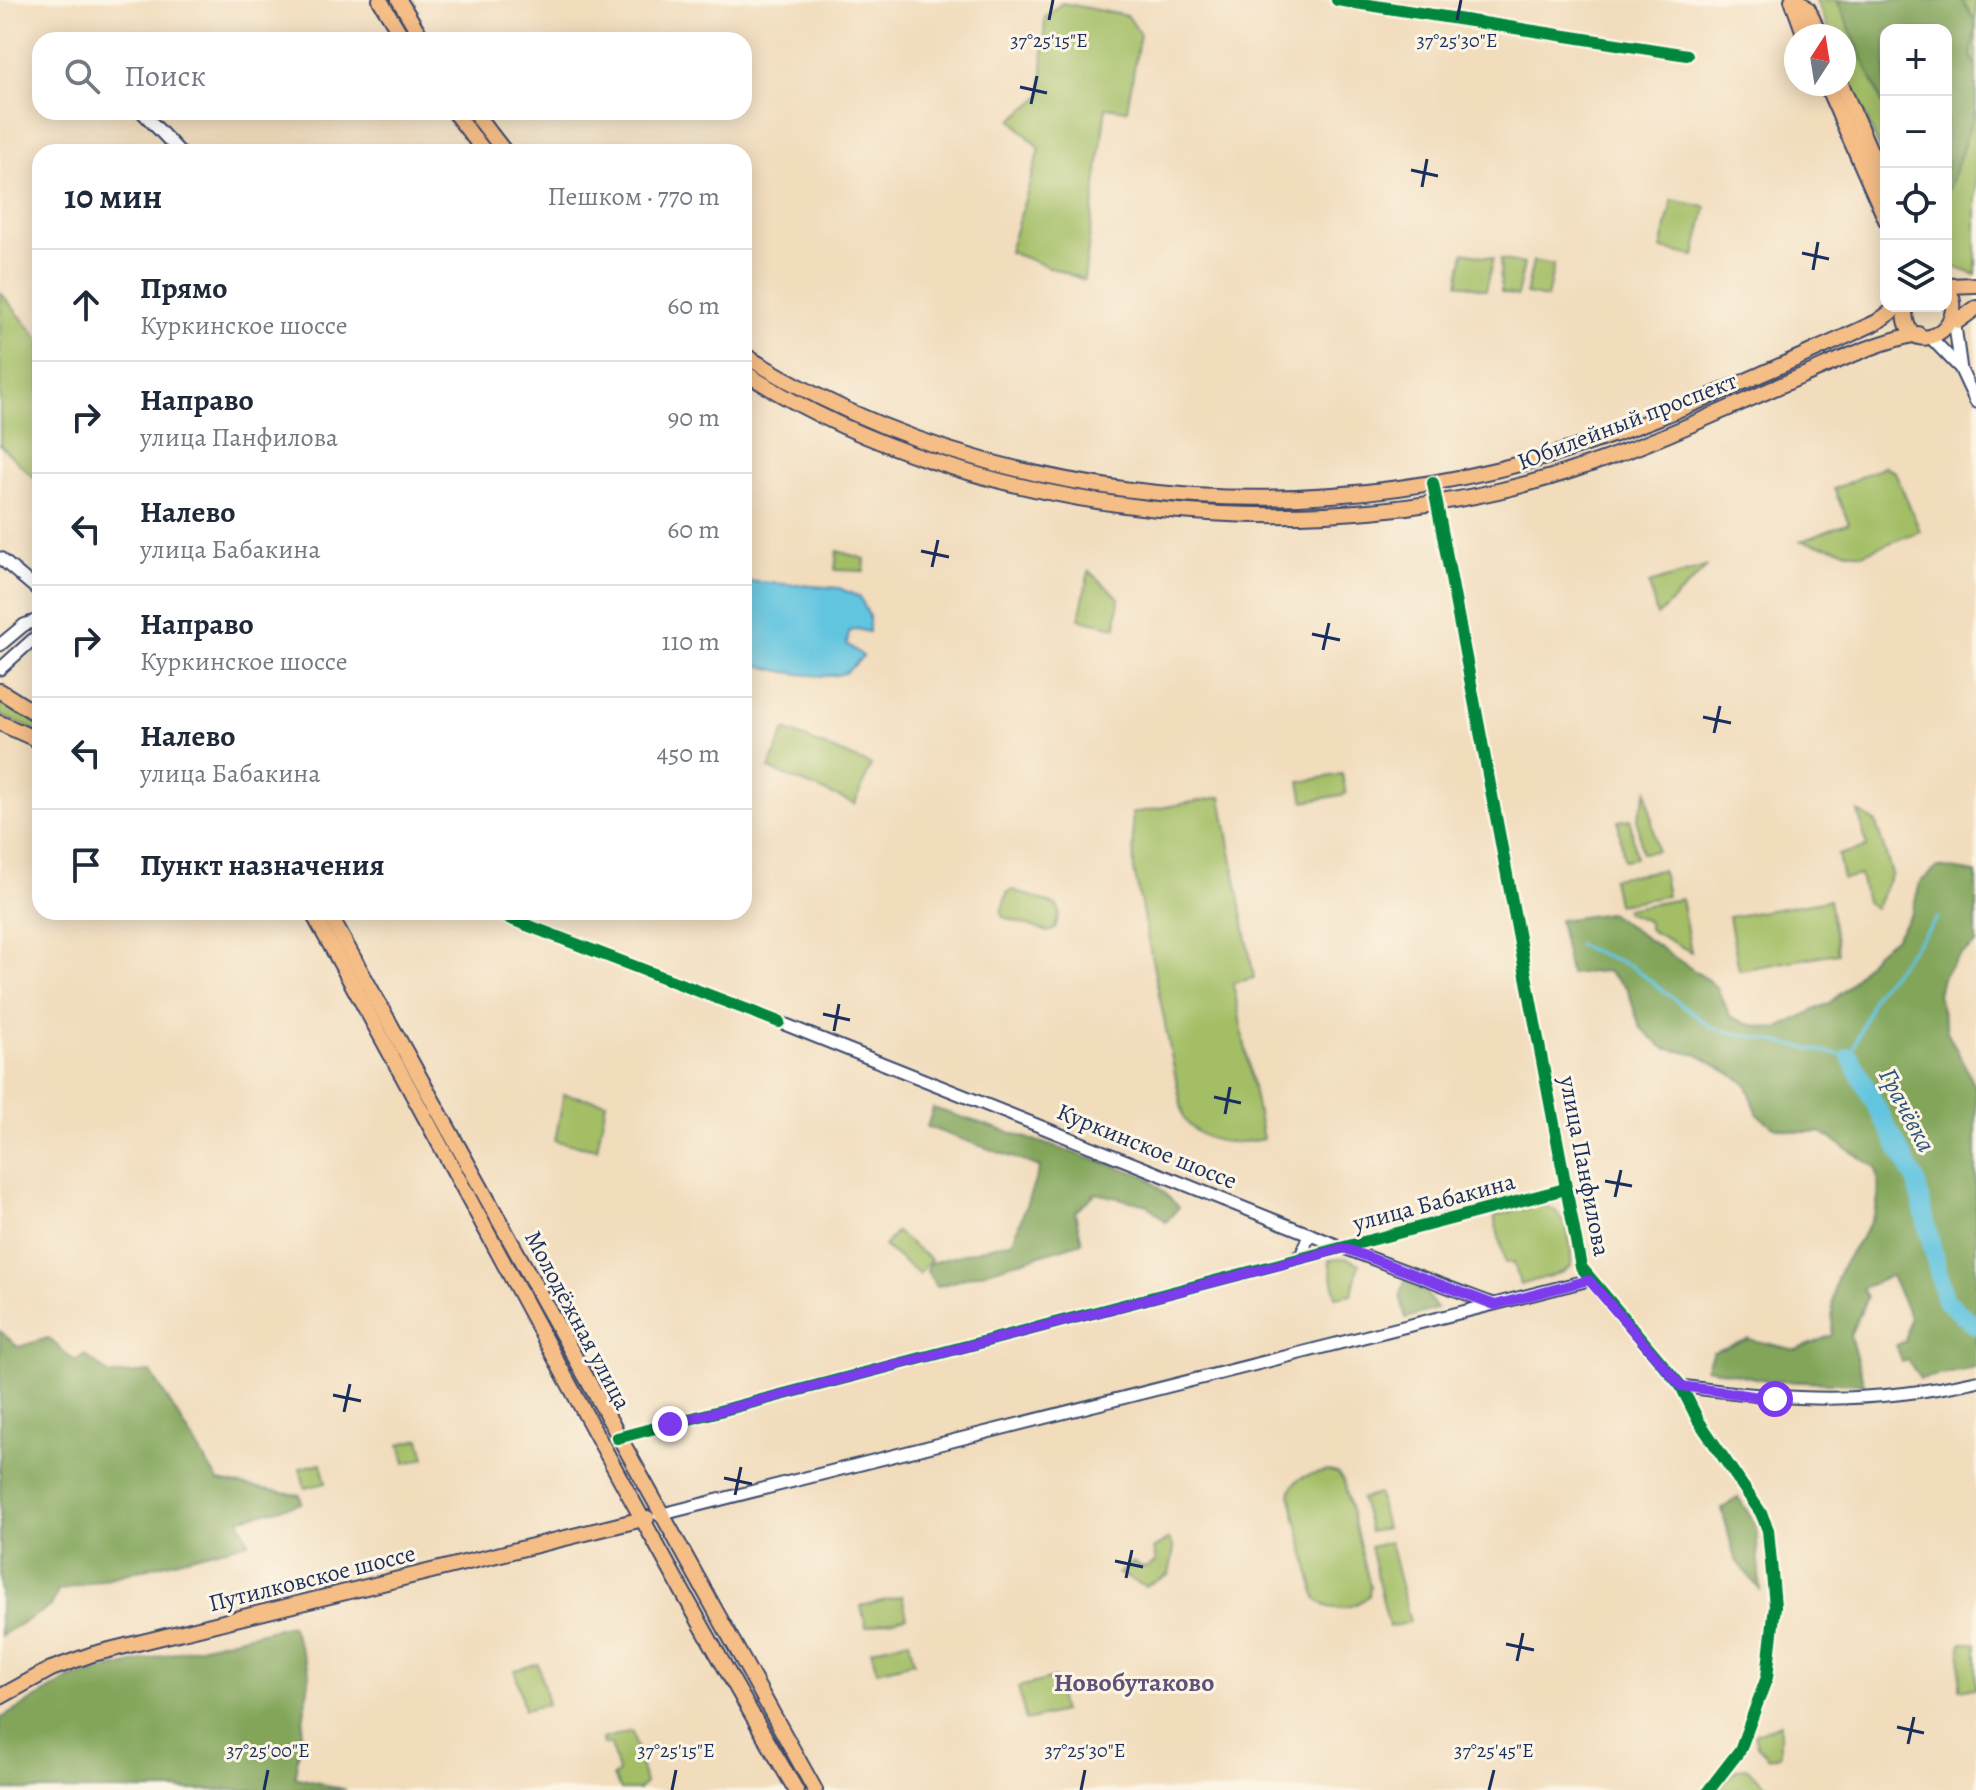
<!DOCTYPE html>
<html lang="ru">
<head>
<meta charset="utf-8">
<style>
  :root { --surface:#fff; --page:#f2f2f3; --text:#1f2937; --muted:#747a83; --line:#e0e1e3 }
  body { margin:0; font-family:Alegreya,serif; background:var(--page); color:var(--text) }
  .controls { position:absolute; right:24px; top:24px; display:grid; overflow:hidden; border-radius:16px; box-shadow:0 4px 20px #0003 }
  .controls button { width:72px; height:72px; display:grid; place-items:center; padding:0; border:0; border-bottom:2px solid var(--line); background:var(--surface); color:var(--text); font:40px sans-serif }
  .compass { position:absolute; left:1784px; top:24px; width:72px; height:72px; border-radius:50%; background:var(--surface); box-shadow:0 4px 20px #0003; rotate:12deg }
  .stop { position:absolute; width:24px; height:24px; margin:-18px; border:6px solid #7c3aed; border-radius:50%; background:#fff }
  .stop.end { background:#7c3aed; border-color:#fff; box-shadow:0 2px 8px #0008 }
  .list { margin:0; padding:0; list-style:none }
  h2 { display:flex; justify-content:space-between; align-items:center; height:104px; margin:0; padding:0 32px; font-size:34px }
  h2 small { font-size:26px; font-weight:400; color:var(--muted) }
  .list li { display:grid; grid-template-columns:52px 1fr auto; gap:24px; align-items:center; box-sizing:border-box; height:112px; padding:0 32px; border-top:2px solid var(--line) }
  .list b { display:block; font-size:30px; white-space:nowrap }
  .list p { margin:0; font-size:26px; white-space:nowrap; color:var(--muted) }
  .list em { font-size:26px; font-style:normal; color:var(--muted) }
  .icon { flex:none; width:44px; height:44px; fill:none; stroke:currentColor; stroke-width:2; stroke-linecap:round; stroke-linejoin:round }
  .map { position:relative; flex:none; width:1976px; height:1790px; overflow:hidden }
  .search { position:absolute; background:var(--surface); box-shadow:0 4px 20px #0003; left:32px; top:32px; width:720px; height:88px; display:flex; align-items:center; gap:20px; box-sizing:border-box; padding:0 28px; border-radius:24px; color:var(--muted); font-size:30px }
  .panel { position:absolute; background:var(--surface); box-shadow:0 4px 20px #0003; left:32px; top:144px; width:720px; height:776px; border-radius:24px }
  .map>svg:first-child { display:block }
  .green { fill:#a3be65; stroke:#5f7662; stroke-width:2 }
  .forest { fill:#82a55a; stroke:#4e6a5c; stroke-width:2 }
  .water { fill:#62c5e0; stroke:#3e7a9f; stroke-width:2 }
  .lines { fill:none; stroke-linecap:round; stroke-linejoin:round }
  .stream { stroke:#62c5e0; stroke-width:3 }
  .river { stroke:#62c5e0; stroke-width:18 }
  .minor-casing { stroke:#3b496c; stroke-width:15 }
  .major-casing { stroke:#3b496c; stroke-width:18 }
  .minor { stroke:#fff; stroke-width:11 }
  .major { stroke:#f6be87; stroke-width:14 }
  .cycleway-casing { stroke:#fcf5e5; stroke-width:17 }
  .cycleway { stroke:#00873e; stroke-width:12 }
  .route { stroke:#7c3aed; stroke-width:10 }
  .ticks { fill:none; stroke:#1b2f5e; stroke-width:3 }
  .labels { text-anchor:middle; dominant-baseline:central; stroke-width:6; stroke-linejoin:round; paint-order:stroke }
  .street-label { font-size:24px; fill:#1b2f5e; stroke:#fcf5e5 }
  .water-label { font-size:26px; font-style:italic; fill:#2d547e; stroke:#fcf5e5 }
  .neighbourhood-label { font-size:26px; font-weight:bold; fill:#5f537b; stroke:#fcf5e5 }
  .ticks-label { font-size:20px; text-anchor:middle; fill:#1b2f5e; stroke:#fcf5e5; stroke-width:6; stroke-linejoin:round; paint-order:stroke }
</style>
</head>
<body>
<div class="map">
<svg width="1976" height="1790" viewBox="0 0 1976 1790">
  <rect width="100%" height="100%" fill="#fcf5e5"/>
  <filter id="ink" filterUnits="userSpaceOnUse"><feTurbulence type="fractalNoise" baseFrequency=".0125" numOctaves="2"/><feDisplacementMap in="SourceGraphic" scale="16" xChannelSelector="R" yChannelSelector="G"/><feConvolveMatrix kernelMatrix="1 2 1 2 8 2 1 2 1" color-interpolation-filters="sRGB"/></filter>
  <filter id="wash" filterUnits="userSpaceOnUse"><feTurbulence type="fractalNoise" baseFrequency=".006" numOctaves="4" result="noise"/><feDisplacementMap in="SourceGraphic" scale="32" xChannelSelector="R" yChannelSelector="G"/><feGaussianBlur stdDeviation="1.8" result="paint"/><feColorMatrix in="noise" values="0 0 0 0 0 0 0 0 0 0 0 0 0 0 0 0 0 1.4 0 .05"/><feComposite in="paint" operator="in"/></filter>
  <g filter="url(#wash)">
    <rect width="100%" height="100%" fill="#f1dcbc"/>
    <!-- green -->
    <g class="green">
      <polygon points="1816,0 1976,0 1976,275 1946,264 1946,30 1886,30 1886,164 1844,66 1844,36 1831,36"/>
      <polygon points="1062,3 1128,16 1140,34 1127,110 1106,107 1084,280 1009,252 1040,149 1012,120 1042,95 1045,17"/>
      <polygon points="1672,200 1706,207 1695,256 1661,249"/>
      <polygon points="1464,252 1493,258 1486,290 1458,283"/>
      <polygon points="1500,259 1524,264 1517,296 1501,292"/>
      <polygon points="1533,261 1554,265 1547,298 1526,294"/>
      <polygon points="0,292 40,340 40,484 0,445"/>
      <polygon points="1884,466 1895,472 1920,531 1862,554 1801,541 1849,523 1834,489"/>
      <polygon points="837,551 865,559 864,571 835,570"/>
      <polygon points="1708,566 1657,616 1649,584"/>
      <polygon points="1089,571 1119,598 1116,627 1079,619"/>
      <polygon points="0,703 40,723 40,733 0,715"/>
      <polygon points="785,730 871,765 855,804 769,769"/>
      <polygon points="1342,774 1346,794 1304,802 1300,782"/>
      <polygon points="1647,791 1657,851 1642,853 1637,819"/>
      <path d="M1221 797 1254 978 1233 983 1263 1139C1235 1145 1203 1145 1184 1119L1134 870 1132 813Z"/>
      <polygon points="1858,811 1876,823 1892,874 1875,908 1866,902 1860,875 1843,879 1838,855 1867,847"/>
      <polygon points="1630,819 1636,858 1624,860 1618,821"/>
      <polygon points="1662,870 1667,896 1617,904 1612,878"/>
      <polygon points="1013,890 1056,905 1060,912 1055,929 1048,932 1003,917 1001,913 1007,893"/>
      <polygon points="1681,899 1691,952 1650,930 1647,921 1625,912 1625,909"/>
      <polygon points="1829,900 1838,953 1739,970 1729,917"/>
      <polygon points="564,1094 606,1102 597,1149 555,1141"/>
      <path d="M1540 1205C1567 1207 1572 1243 1571 1266L1563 1272 1520 1285 1514 1262 1505 1263 1494 1216Z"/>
      <polygon points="896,1232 931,1260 919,1274 884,1246"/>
      <polygon points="1347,1258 1359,1264 1352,1294 1336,1297 1329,1260"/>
      <polygon points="420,1439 425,1458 405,1463 400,1444"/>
      <polygon points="321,1463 326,1483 305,1488 300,1468"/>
      <path d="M1328 1471 1338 1473 1344 1482 1370 1586 1369 1596C1354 1608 1330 1615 1316 1598L1290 1494C1293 1475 1311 1475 1328 1471Z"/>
      <polygon points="1378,1494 1386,1528 1370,1532 1361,1499"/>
      <path d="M1169 1539 1174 1549 1169 1575 1145 1586 1118 1574 1133 1562C1142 1570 1147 1569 1156 1561L1153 1549Z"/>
      <polygon points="1390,1542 1410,1622 1389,1627 1370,1547"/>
      <polygon points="902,1596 907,1617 866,1627 861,1606"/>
      <polygon points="909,1640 914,1662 877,1671 871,1650"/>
      <polygon points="1961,1643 1976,1643 1976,1689 1960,1688"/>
      <polygon points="538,1664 548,1704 524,1710 515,1670"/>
      <polygon points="1054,1678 1062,1712 1026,1721 1018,1687"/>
      <polygon points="1780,1724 1780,1755 1769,1758 1757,1746 1754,1734"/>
      <polygon points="632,1731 645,1783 639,1790 621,1790 613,1777 618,1773 611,1744 603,1745 602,1739"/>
      <polygon points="1746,1768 1773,1790 1718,1790 1737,1769"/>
    </g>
    <!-- forest -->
    <g class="forest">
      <polygon points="1837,0 1962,0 1976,22 1971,56 1976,67 1976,108 1946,199 1946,30 1886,30 1886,112"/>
      <path d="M1938 867 1976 873V944L1958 957 1942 978 1938 994 1947 1031 1976 1087V1368L1920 1379 1908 1360 1902 1362 1896 1345 1906 1341 1910 1317 1891 1276 1862 1288 1867 1297 1850 1336 1864 1384 1771 1381 1706 1368 1713 1352 1748 1339 1796 1350 1832 1335C1833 1321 1831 1304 1834 1290 1844 1242 1890 1227 1876 1168L1821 1132H1797L1774 1127 1758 1115 1746 1083 1698 1055 1664 1048 1640 1027 1627 988 1606 971 1570 974 1559 920 1609 913 1708 980 1717 988 1730 1016 1747 1024 1777 1029 1829 1003 1845 990 1876 952 1895 938 1912 913 1920 882Z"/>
      <polygon points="933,1108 1146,1176 1179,1207 1166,1222 1148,1205 1096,1193 1075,1212 1082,1242 936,1287 927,1271 930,1263 1013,1241 1040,1167 927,1127"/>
      <polygon points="1405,1280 1421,1286 1437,1309 1406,1318 1400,1297"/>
      <polygon points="0,1331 18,1347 48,1338 75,1361 85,1355 110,1375 151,1372 218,1481 300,1495 302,1503 239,1519 249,1542 58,1591 51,1606 0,1636"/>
      <polygon points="1738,1497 1756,1525 1760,1590 1735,1559 1722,1509"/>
      <polygon points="291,1625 310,1674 295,1777 346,1790 0,1790 0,1719 71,1678"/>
    </g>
    <!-- water -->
    <path class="water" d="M744 581 839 588 860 597 869 616V632L856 629 849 632 847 644 863 656C858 661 851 670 844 673 822 681 764 670 744 659Z"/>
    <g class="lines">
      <!-- stream -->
      <polyline class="stream" points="1578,945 1631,966 1712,1028 1850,1057 1875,993 1938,918"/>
      <!-- river -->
      <polyline class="river" points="1850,1057 1916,1181 1945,1300 1976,1326"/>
    </g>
  </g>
  <g filter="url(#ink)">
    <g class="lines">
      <defs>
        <g id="minor">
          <polyline points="1337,0 1687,55"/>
          <polyline points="142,112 180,152"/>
          <polyline points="1955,326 1961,370 1976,402"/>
          <polyline points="1931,338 1958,366"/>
          <polyline points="1433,483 1581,1267 1681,1386 1698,1420 1761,1513 1768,1530 1775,1606 1767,1677 1740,1750 1709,1790"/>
          <polyline points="0,558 40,592"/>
          <polyline points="0,645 24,625 40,619"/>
          <polyline points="0,669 40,633"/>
          <polyline points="493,912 779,1022"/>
          <polyline points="784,1024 1344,1248 1493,1304"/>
          <polyline points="1293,1260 1302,1254 1309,1234"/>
          <path d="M1681 1386C1788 1401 1869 1405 1976 1381"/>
          <polyline points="617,1438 1565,1189"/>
          <polyline points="659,1515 1589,1280"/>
        </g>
        <g id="major">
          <polyline points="380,0 404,40"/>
          <polyline points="399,0 423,40"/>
          <polyline points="1792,0 1805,36"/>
          <polyline points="1799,0 1808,9 1820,36"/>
          <polyline points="1826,84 1886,220"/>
          <polyline points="1841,84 1886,187"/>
          <polyline points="454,112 485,152"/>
          <polyline points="474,112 505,152"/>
          <polyline points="1946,286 1976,285"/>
          <path d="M1905 306C1903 369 1976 325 1946 287"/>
          <polyline points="1958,321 1976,308"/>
          <path d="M744 355C981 501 1268 533 1535 460 1638 431 1739 384 1838 340L1877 322 1899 306"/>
          <path d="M744 372C973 521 1328 556 1585 466 1659 441 1730 407 1802 376 1840 360 1877 342 1918 334"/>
          <polyline points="0,691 40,716"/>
          <polyline points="0,723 40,741"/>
          <path d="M312 912C476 1203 626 1502 796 1790"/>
          <polyline points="328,912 815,1790"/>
          <polyline points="0,1697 51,1669 93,1654 647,1518"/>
        </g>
      </defs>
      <!-- minor casing -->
      <use href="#minor" class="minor-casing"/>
      <!-- major casing -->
      <use href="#major" class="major-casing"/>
      <!-- minor -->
      <use href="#minor" class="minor"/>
      <!-- major -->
      <use href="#major" class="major"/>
      <defs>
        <g id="cycleway">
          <polyline points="1337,0 1687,55"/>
          <polyline points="1433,483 1581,1267 1681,1386 1698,1420 1761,1513 1768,1530 1775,1606 1767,1677 1740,1750 1709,1790"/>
          <polyline points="493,912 779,1022"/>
          <polyline points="617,1438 1565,1189"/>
        </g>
      </defs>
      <!-- cycleway casing -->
      <use href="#cycleway" class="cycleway-casing"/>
      <!-- cycleway -->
      <use href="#cycleway" class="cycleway"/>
    </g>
  </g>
  <g class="lines" filter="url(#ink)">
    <!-- route -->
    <polyline class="route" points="670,1424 1344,1248 1495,1305 1589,1280 1681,1386 1775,1399"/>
  </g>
  <!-- ticks -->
  <path class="ticks" d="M1049 20 1053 0M1457 20 1461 0M1020 87 1047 93M1031 104 1037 76M1411 170 1438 176M1422 187 1427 159M1802 253 1829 259M1813 270 1818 242M921 551 949 557M932 567 938 540M1312 634 1340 640M1323 650 1329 623M1703 717 1731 723M1714 733 1720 706M823 1014 850 1020M834 1031 839 1004M1214 1097 1241 1103M1225 1114 1230 1087M1605 1181 1632 1186M1615 1197 1621 1170M333 1395 361 1401M344 1412 350 1384M724 1478 752 1484M735 1495 741 1467M1115 1561 1143 1567M1126 1578 1132 1550M1506 1644 1534 1650M1517 1661 1523 1633M1897 1727 1924 1733M1908 1744 1914 1717M264 1790 268 1770M672 1790 676 1770M1081 1790 1085 1770M1489 1790 1494 1770"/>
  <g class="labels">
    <!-- street labels -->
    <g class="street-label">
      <text transform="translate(1627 421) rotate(-21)">Юбилейный проспект</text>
      <text transform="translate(1147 1146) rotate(22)">Куркинское шоссе</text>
      <text transform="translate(1585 1166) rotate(79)">улица Панфилова</text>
      <text transform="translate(1434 1202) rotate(-15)">улица Бабакина</text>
      <text transform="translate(578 1320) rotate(62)">Молодёжная улица</text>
      <text transform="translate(312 1578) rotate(-14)">Путилковское шоссе</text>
    </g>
    <!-- water labels -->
    <g class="water-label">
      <text transform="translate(1907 1110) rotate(62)">Грачёвка</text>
    </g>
    <!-- neighbourhood labels -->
    <g class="neighbourhood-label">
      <text x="1134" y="1682">Новобутаково</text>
    </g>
  </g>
  <g class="ticks-label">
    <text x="1049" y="47">37°25'15"E</text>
    <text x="1457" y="47">37°25'30"E</text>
    <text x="268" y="1757">37°25'00"E</text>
    <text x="676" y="1757">37°25'15"E</text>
    <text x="1085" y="1757">37°25'30"E</text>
    <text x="1494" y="1757">37°25'45"E</text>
  </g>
</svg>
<div class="controls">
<button>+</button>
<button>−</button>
<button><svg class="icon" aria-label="locate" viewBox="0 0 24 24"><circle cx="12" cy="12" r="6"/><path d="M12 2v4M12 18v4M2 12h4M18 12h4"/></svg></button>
<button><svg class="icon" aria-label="layers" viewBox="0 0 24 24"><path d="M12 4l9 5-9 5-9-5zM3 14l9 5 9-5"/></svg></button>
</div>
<svg class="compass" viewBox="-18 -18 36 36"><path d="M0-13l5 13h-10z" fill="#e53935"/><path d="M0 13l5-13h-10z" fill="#747a83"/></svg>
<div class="stop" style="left:1775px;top:1399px"></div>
<div class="stop end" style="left:670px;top:1424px"></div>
<div class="search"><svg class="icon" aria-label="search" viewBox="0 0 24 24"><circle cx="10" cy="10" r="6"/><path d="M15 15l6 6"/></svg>Поиск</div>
<section class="panel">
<h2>10 мин<small>Пешком · 770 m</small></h2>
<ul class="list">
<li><svg class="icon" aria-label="ahead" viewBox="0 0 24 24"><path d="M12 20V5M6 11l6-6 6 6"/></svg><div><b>Прямо</b><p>Куркинское шоссе</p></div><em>60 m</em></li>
<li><svg class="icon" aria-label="right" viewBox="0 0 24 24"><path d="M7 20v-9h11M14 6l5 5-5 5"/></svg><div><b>Направо</b><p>улица Панфилова</p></div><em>90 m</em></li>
<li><svg class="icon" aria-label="left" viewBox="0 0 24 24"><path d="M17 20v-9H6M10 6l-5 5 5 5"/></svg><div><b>Налево</b><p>улица Бабакина</p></div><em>60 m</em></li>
<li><svg class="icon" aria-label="right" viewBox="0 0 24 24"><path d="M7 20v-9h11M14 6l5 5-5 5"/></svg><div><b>Направо</b><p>Куркинское шоссе</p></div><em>110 m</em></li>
<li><svg class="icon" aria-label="left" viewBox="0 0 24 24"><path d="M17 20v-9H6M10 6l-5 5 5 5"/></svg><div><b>Налево</b><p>улица Бабакина</p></div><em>450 m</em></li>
<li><svg class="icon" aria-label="arrive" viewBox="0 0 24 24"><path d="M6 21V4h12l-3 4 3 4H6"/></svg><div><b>Пункт назначения</b></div></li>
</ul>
</section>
</div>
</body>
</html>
